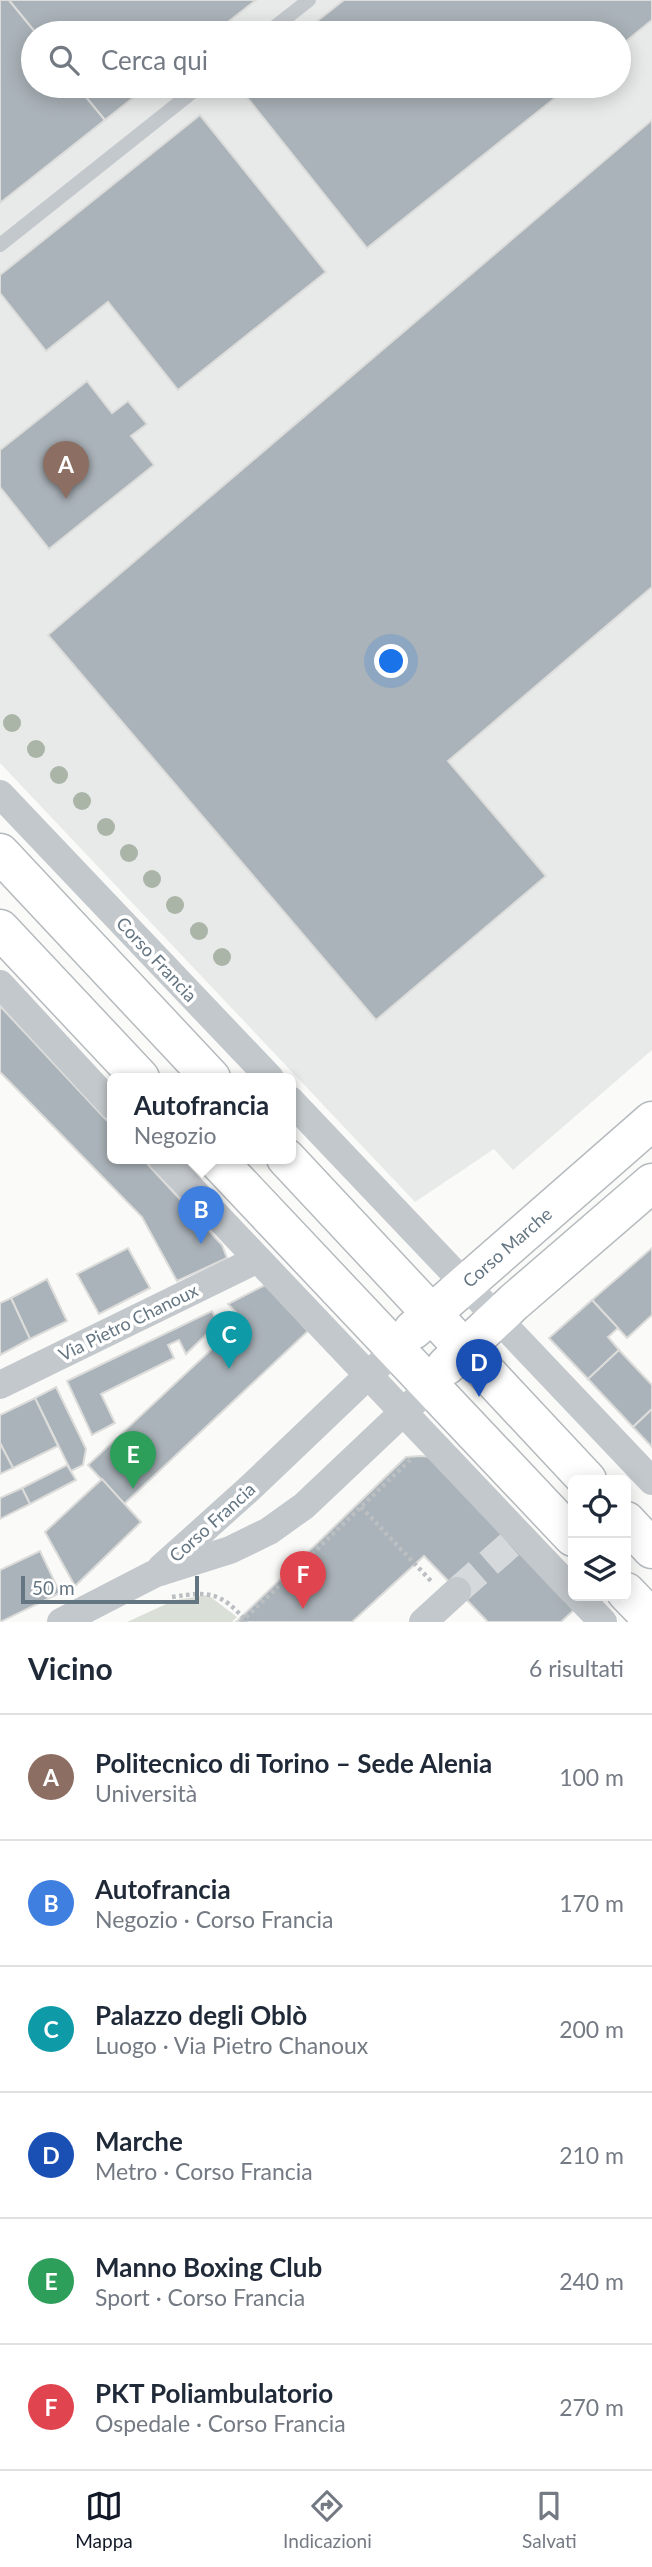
<!DOCTYPE html>
<html lang="it">
<head>
<meta charset="utf-8">
<style>
  :root { --surface:#fff; --page:#f2f2f3; --text:#1f2937; --muted:#747a83; --line:#e0e1e3; --accent:#111827 }
  body { margin:0; font-family:Lato,sans-serif; background:var(--page); color:var(--text) }
  .controls { position:absolute; right:21px; bottom:21px; display:grid; overflow:hidden; border-radius:10px; box-shadow:0 4px 18px #0003 }
  .controls button { width:63px; height:63px; display:grid; place-items:center; padding:0; border:0; border-bottom:2px solid var(--line); background:var(--surface); color:var(--text); font:35px sans-serif }
  .scale { position:absolute; left:21px; bottom:18px; width:178px; box-sizing:border-box; padding-left:7px; border:4px solid #657683; border-top:0; font-size:19px; line-height:24px; white-space:nowrap; color:#657683; -webkit-text-stroke:5px #fff; paint-order:stroke }
  .you { position:absolute; left:392px; top:662px; width:24px; height:24px; margin:-18px; border:5px solid #fff; border-radius:50%; background:#1a73e8; box-shadow:0 0 0 10px #1a73e833 }
  .badge { display:grid; place-items:center; width:46px; height:46px; border-radius:50%; background:var(--accent); color:#fff; font-size:23px; font-weight:700 }
  .pin { position:absolute; translate:-50% -58px; filter:drop-shadow(0 2px 4px #0008) }
  .pin::after { content:''; position:absolute; top:37px; width:24px; height:21px; background:inherit; clip-path:polygon(0 0,100% 0,50% 100%) }
  .popup { position:absolute; left:107px; top:1073px; width:189px; height:91px; box-sizing:border-box; display:grid; place-content:center; border-radius:10px; background:var(--surface); filter:drop-shadow(0 2px 5px #0005); font-size:23px; white-space:nowrap; color:var(--muted) }
  .popup b { font-size:26px; color:var(--text) }
  .popup::after { content:''; position:absolute; left:50%; top:100%; margin-left:-14px; border:14px solid transparent; border-top-color:var(--surface) }
  .list { margin:0; padding:0; list-style:none }
  h2 { display:flex; justify-content:space-between; align-items:center; height:91px; margin:0; padding:0 28px; font-size:30px }
  h2 small { font-size:23px; font-weight:400; color:var(--muted) }
  .list li { display:grid; grid-template-columns:46px 1fr auto; gap:21px; align-items:center; box-sizing:border-box; height:126px; padding:0 28px; border-top:2px solid var(--line) }
  .list b { display:block; font-size:26px; white-space:nowrap }
  .list p { margin:0; font-size:23px; white-space:nowrap; color:var(--muted) }
  .list em { font-size:23px; font-style:normal; color:var(--muted) }
  .icon { flex:none; width:38px; height:38px; fill:none; stroke:currentColor; stroke-width:2; stroke-linecap:round; stroke-linejoin:round }
  .map { position:relative; flex:none; width:652px; height:1622px; overflow:hidden }
  .search { position:absolute; background:var(--surface); box-shadow:0 4px 18px #0003; left:21px; right:21px; top:21px; height:77px; display:flex; align-items:center; gap:18px; box-sizing:border-box; padding:0 24px; border-radius:38px; color:var(--muted); font-size:26px }
  .sheet { height:847px; background:var(--surface) }
  nav { display:flex; justify-content:space-around; align-items:center; box-sizing:border-box; height:98px; border-top:2px solid var(--line); background:var(--surface); font-size:19px; color:var(--muted) }
  nav a { display:grid; justify-items:center; gap:4px }
  nav .on { color:var(--accent) }
  .map>svg:first-child { display:block }
  .built { fill:#e8e9e9; fill-rule:evenodd }
  .green { fill:#dadfd7 }
  .building { fill:#aab3b9; stroke:#dcdcda; stroke-width:2 }
  .lines { fill:none; stroke-linecap:round; stroke-linejoin:round }
  .street-tunnel { stroke:#d5d9db; stroke-width:28; stroke-dasharray:28 14; stroke-linecap:butt }
  .primary-casing { stroke:#b5babe; stroke-width:41 }
  .path { stroke:#bbbfc2; stroke-width:4.5; stroke-dasharray:3.5 3.5; stroke-linecap:butt }
  .lane { stroke:#c3c8cc; stroke-width:14 }
  .street { stroke:#c3c8cc; stroke-width:28 }
  .primary { stroke:#fff; stroke-width:38 }
  .tree { fill:#aab4a7 }
  .labels { text-anchor:middle; dominant-baseline:central; stroke-width:7; stroke-linejoin:round; paint-order:stroke }
  .street-label { font-size:18px; fill:#657683; stroke:#fff }
</style>
</head>
<body>
<div class="map">
<svg width="652" height="1622" viewBox="0 0 652 1622">
  <rect width="100%" height="100%" fill="#fafaf8"/>
  <!-- built -->
  <path class="built" d="M0 0H652V1050L513 1170 494 1149 415 1202 0 763ZM33 33H619V86H33Z"/>
  <!-- green -->
  <polygon class="green" points="208,1595 237,1617 232,1622 127,1622 175,1600"/>
  <!-- building -->
  <g class="building">
    <polygon points="0,0 9,0 36,33 33,86 77,86 105,120 0,203"/>
    <polygon points="9,0 256,0 214,33 36,33"/>
    <polygon points="344,0 652,0 652,20 619,47 619,33 302,33"/>
    <polygon points="77,86 148,86 105,120"/>
    <polygon points="238,86 570,86 367,248"/>
    <polygon points="200,115 326,272 178,390 108,302 46,351 0,293 0,275"/>
    <polygon points="652,120 652,587 448,761 546,876 376,1020 48,635"/>
    <polygon points="87,381 112,413 128,401 147,424 131,436 154,465 49,549 0,487 0,450"/>
    <polygon points="0,1006 112,1126 112,1158 142,1158 222,1245 227,1258 177,1281 142,1217 0,1072"/>
    <polygon points="128,1248 150,1288 99,1314 77,1274"/>
    <polygon points="652,1248 652,1315 627,1338 592,1300"/>
    <polygon points="47,1279 67,1321 30,1339 11,1298"/>
    <polygon points="265,1285 308,1331 124,1504 88,1465 243,1320 228,1304"/>
    <polygon points="11,1298 30,1339 0,1355 0,1303"/>
    <polygon points="592,1300 618,1328 608,1337 619,1350 588,1379 549,1338"/>
    <polygon points="212,1311 218,1323 186,1354 179,1340 168,1345 174,1358 101,1394 115,1423 92,1435 67,1381"/>
    <polygon points="619,1350 652,1385 652,1409 633,1427 588,1379"/>
    <polygon points="56,1387 86,1449 83,1465 71,1471 35,1398"/>
    <polygon points="35,1398 58,1446 13,1468 0,1443 0,1415"/>
    <polygon points="652,1409 652,1447 633,1427"/>
    <polygon points="0,1443 13,1468 0,1474"/>
    <polygon points="420,1456 432,1457 575,1609 561,1622 488,1622 424,1556 352,1622 236,1622 406,1457"/>
    <polygon points="67,1465 76,1480 30,1504 22,1488"/>
    <polygon points="102,1479 141,1522 75,1586 45,1532"/>
    <polygon points="22,1488 30,1504 0,1519 0,1498"/>
    <polygon points="40,1551 60,1593 0,1622 0,1570"/>
  </g>
  <g class="lines">
    <!-- street-tunnel -->
    <polyline class="street-tunnel" points="457,1591 514,1541"/>
    <defs>
      <g id="primary">
        <polyline points="0,853 211,1078"/>
        <polyline points="0,929 140,1078"/>
        <polyline points="215,1158 573,1537"/>
        <polyline points="286,1158 587,1480"/>
        <polyline points="413,1330 652,1121"/>
        <polyline points="446,1366 514,1302 652,1183"/>
        <polyline points="626,1521 652,1549"/>
        <polyline points="626,1592 652,1619"/>
      </g>
    </defs>
    <!-- primary casing -->
    <use href="#primary" class="primary-casing"/>
    <!-- path -->
    <g class="path">
      <polyline points="361,1507 431,1581"/>
      <path d="M172 1597C210 1591 221 1592 247 1622"/>
      <polyline points="241,1622 412,1458"/>
    </g>
    <!-- lane -->
    <g class="lane">
      <polyline points="267,33 309,0"/>
      <polyline points="0,245 200,86"/>
    </g>
    <!-- street -->
    <g class="street">
      <polyline points="0,794 270,1078"/>
      <polyline points="0,984 112,1105"/>
      <polyline points="290,1100 652,1481"/>
      <polyline points="162,1158 573,1591"/>
      <polyline points="0,1385 256,1260"/>
      <polyline points="161,1568 250,1488 380,1364"/>
      <polyline points="578,1596 603,1622"/>
      <polyline points="61,1622 154,1574 230,1550 269,1531 304,1506 415,1401"/>
      <polyline points="423,1622 457,1591"/>
    </g>
    <!-- primary -->
    <use href="#primary" class="primary"/>
  </g>
  <!-- trees -->
  <g class="tree">
    <circle cx="12" cy="723" r="9"/>
    <circle cx="36" cy="749" r="9"/>
    <circle cx="59" cy="775" r="9"/>
    <circle cx="82" cy="801" r="9"/>
    <circle cx="106" cy="827" r="9"/>
    <circle cx="129" cy="853" r="9"/>
    <circle cx="152" cy="879" r="9"/>
    <circle cx="175" cy="905" r="9"/>
    <circle cx="199" cy="931" r="9"/>
    <circle cx="222" cy="957" r="9"/>
  </g>
  <g class="labels">
    <!-- street labels -->
    <g class="street-label">
      <text transform="translate(157 959) rotate(47)">Corso Francia</text>
      <text transform="translate(507 1247) rotate(-41)">Corso Marche</text>
      <text transform="translate(128 1322) rotate(-26)">Via Pietro Chanoux</text>
      <text transform="translate(212 1522) rotate(-42)">Corso Francia</text>
    </g>
  </g>
</svg>
<div class="controls">
<button><svg class="icon" aria-label="locate" viewBox="0 0 24 24"><circle cx="12" cy="12" r="6"/><path d="M12 2v4M12 18v4M2 12h4M18 12h4"/></svg></button>
<button><svg class="icon" aria-label="layers" viewBox="0 0 24 24"><path d="M12 4l9 5-9 5-9-5zM3 14l9 5 9-5"/></svg></button>
</div>
<div class="scale">50 m</div>
<div class="you"></div>
<div class="pin badge" style="left:66px;top:499px;background:#8d6e63">A</div>
<div class="pin badge" style="left:201px;top:1244px;background:#3f7fe0">B</div>
<div class="popup"><b>Autofrancia</b>Negozio</div>
<div class="pin badge" style="left:229px;top:1369px;background:#0f9aa8">C</div>
<div class="pin badge" style="left:479px;top:1397px;background:#1a4fb4">D</div>
<div class="pin badge" style="left:133px;top:1489px;background:#2e9e5b">E</div>
<div class="pin badge" style="left:303px;top:1609px;background:#e0444e">F</div>
<div class="search"><svg class="icon" aria-label="search" viewBox="0 0 24 24"><circle cx="10" cy="10" r="6"/><path d="M15 15l6 6"/></svg>Cerca qui</div>
</div>
<section class="sheet">
<h2>Vicino<small>6 risultati</small></h2>
<ul class="list">
<li><span class="badge" style="background:#8d6e63">A</span><div><b>Politecnico di Torino – Sede Alenia</b><p>Università</p></div><em>100 m</em></li>
<li><span class="badge" style="background:#3f7fe0">B</span><div><b>Autofrancia</b><p>Negozio · Corso Francia</p></div><em>170 m</em></li>
<li><span class="badge" style="background:#0f9aa8">C</span><div><b>Palazzo degli Oblò</b><p>Luogo · Via Pietro Chanoux</p></div><em>200 m</em></li>
<li><span class="badge" style="background:#1a4fb4">D</span><div><b>Marche</b><p>Metro · Corso Francia</p></div><em>210 m</em></li>
<li><span class="badge" style="background:#2e9e5b">E</span><div><b>Manno Boxing Club</b><p>Sport · Corso Francia</p></div><em>240 m</em></li>
<li><span class="badge" style="background:#e0444e">F</span><div><b>PKT Poliambulatorio</b><p>Ospedale · Corso Francia</p></div><em>270 m</em></li>
</ul>
</section>
<nav>
<a class="on"><svg class="icon" aria-label="map" viewBox="0 0 24 24"><path d="M3 6l6-2 6 2 6-2v14l-6 2-6-2-6 2zM9 4v14M15 6v14"/></svg>Mappa</a>
<a><svg class="icon" aria-label="directions" viewBox="0 0 24 24"><path d="M12 3l9 9-9 9-9-9zM9 14v-3h6M13 9l2 2-2 2"/></svg>Indicazioni</a>
<a><svg class="icon" aria-label="saved" viewBox="0 0 24 24"><path d="M7 4h10v16l-5-4-5 4z"/></svg>Salvati</a>
</nav>
</body>
</html>
